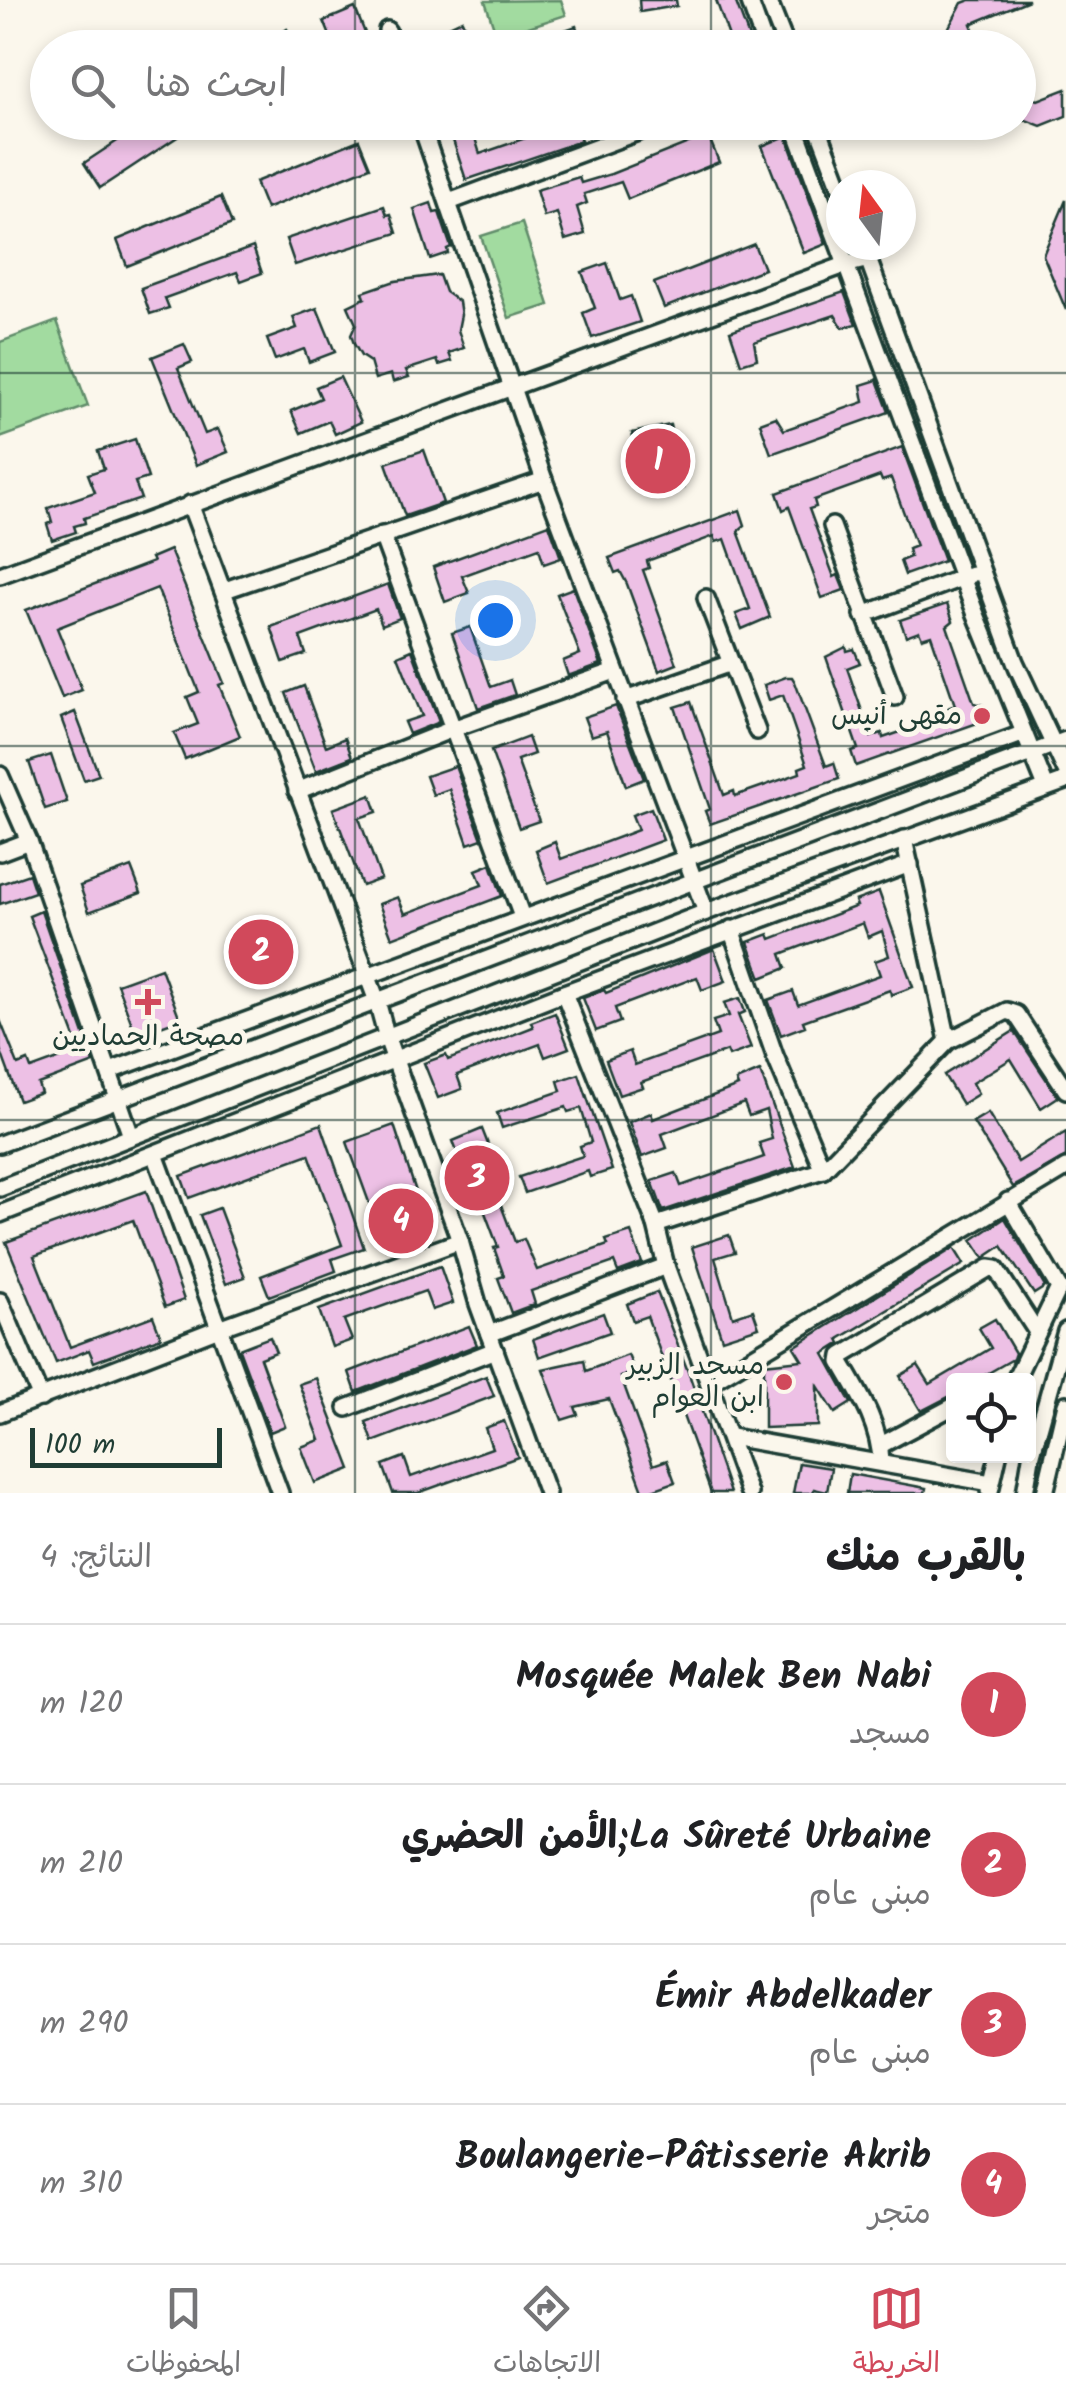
<!DOCTYPE html>
<html lang="ar">
<head>
<meta charset="utf-8">
<style>
  :root { --surface:#fff; --page:#f2f2f2; --text:#202124; --muted:#757577; --line:#e0e0e0; --accent:#d1495b }
  body { margin:0; font-family:Kalam,"Playpen Sans Arabic",sans-serif; background:var(--page); color:var(--text); direction:rtl }
  .controls { position:absolute; right:30px; bottom:30px; display:grid; overflow:hidden; border-radius:10px; box-shadow:0 5px 15px #0003 }
  .controls button { width:90px; height:90px; display:grid; place-items:center; padding:0; border:0; border-bottom:2px solid var(--line); background:var(--surface); color:var(--text); font:50px sans-serif }
  .compass { position:absolute; left:826px; top:170px; width:90px; height:90px; border-radius:50%; background:var(--surface); box-shadow:0 5px 15px #0003; rotate:345deg }
  .scale { position:absolute; left:30px; bottom:25px; width:192px; box-sizing:border-box; padding-left:10px; border:5px solid #1f3d34; border-top:0; font-size:28px; line-height:35px; white-space:nowrap; color:#1f3d34; -webkit-text-stroke:8px #fbf7ec; paint-order:stroke }
  .you { position:absolute; left:495px; top:620px; width:35px; height:35px; margin:-25px; border:8px solid #fff; border-radius:50%; background:#1a73e8; box-shadow:0 0 0 15px #1a73e833 }
  .badge { display:grid; place-items:center; width:65px; height:65px; border-radius:50%; background:var(--accent); color:#fff; font-size:32px; font-weight:700 }
  .pin { position:absolute; translate:-50% -50%; border:5px solid #fff; box-shadow:0 2px 10px #0006 }
  .list { margin:0; padding:0; list-style:none }
  h2 { display:flex; justify-content:space-between; align-items:center; height:130px; margin:0; padding:0 40px; font-size:42px }
  h2 small { font-size:32px; font-weight:400; color:var(--muted) }
  .list li { display:grid; grid-template-columns:65px 1fr auto; gap:30px; align-items:center; box-sizing:border-box; height:160px; padding:0 40px; border-top:2px solid var(--line) }
  .list b { display:block; font-size:38px; white-space:nowrap }
  .list p { margin:0; font-size:32px; white-space:nowrap; color:var(--muted) }
  .list em { font-size:32px; font-style:normal; color:var(--muted) }
  .icon { flex:none; width:55px; height:55px; fill:none; stroke:currentColor; stroke-width:2; stroke-linecap:round; stroke-linejoin:round }
  .map { position:relative; flex:none; width:1066px; height:1493px; overflow:hidden; direction:ltr }
  .search { position:absolute; background:var(--surface); box-shadow:0 5px 15px #0003; left:30px; right:30px; top:30px; height:110px; display:flex; align-items:center; gap:25px; box-sizing:border-box; padding:0 35px; border-radius:55px; color:var(--muted); font-size:38px }
  .sheet { height:770px; background:var(--surface) }
  nav { display:flex; justify-content:space-around; align-items:center; box-sizing:border-box; height:140px; border-top:2px solid var(--line); background:var(--surface); font-size:28px; color:var(--muted) }
  nav a { display:grid; justify-items:center; gap:5px }
  nav .on { color:var(--accent) }
  .map>svg:first-child { display:block }
  .green { fill:#a2dba0; stroke:#608c6a; stroke-width:2.5 }
  .building { fill:#edc0e5; stroke:#1f3d34; stroke-width:2.5 }
  .lines { fill:none; stroke-linecap:round; stroke-linejoin:round }
  .minor-casing { stroke:#1f3d34; stroke-width:22 }
  .minor { stroke:#fbf7ec; stroke-width:15 }
  .grid { fill:none; stroke:#1f3d34; stroke-width:2.5; stroke-opacity:0.55 }
  .poi-dot { fill:#d1495b; stroke:#fbf7ec; stroke-width:4 }
  .labels { text-anchor:middle; dominant-baseline:central; stroke-width:10; stroke-linejoin:round; paint-order:stroke }
  .poi-label { font-size:28px; fill:#1f3d34; stroke:#fbf7ec; text-anchor:end }
</style>
</head>
<body>
<div class="map">
<svg width="1066" height="1493" viewBox="0 0 1066 1493">
  <rect width="100%" height="100%" fill="#fbf7ec"/>
  <filter id="ink" filterUnits="userSpaceOnUse"><feTurbulence type="fractalNoise" baseFrequency=".01" numOctaves="2"/><feDisplacementMap in="SourceGraphic" scale="20" xChannelSelector="R" yChannelSelector="G"/><feConvolveMatrix kernelMatrix="1 2 1 2 8 2 1 2 1" color-interpolation-filters="sRGB"/></filter>
  <g filter="url(#ink)">
    <!-- green -->
    <g class="green">
      <polygon points="561,0 566,15 497,37 485,1"/>
      <polygon points="522,223 549,305 509,318 481,236"/>
      <polygon points="57,321 88,406 0,438 0,342"/>
    </g>
    <!-- building -->
    <g class="building">
      <polygon points="639,0 676,0 677,6 640,12"/>
      <polygon points="716,0 735,0 753,48 733,48"/>
      <polygon points="970,0 1029,0 971,24 981,48 955,48 948,29 962,3"/>
      <polygon points="355,8 371,48 335,48 324,21"/>
      <polygon points="462,20 472,42 461,48 425,48 421,39"/>
      <polygon points="576,26 583,48 549,48 545,37"/>
      <polygon points="287,29 299,48 259,48"/>
      <polygon points="1066,89 1066,116 1041,126 1018,117 1018,92 1038,100"/>
      <polygon points="146,122 200,122 100,188 84,163"/>
      <polygon points="447,122 470,122 480,154 540,133 536,122 574,122 581,141 466,180"/>
      <polygon points="708,135 719,162 628,199 621,182 584,194 587,203 577,207 585,234 565,240 557,213 544,217 536,190 579,177 581,183 611,174"/>
      <polygon points="786,136 826,244 804,253 762,146"/>
      <polygon points="359,140 370,167 266,209 255,182"/>
      <polygon points="221,197 232,224 127,266 117,240"/>
      <polygon points="1066,200 1066,310 1043,255"/>
      <polygon points="431,203 434,213 439,212 451,247 447,249 448,253 430,259 414,209"/>
      <polygon points="384,206 387,215 391,214 397,233 295,265 286,239"/>
      <polygon points="754,244 764,269 664,308 654,283"/>
      <polygon points="253,247 262,273 241,281 237,272 165,298 169,308 150,314 141,288"/>
      <polygon points="607,263 620,300 631,296 640,322 592,338 583,313 595,308 582,272"/>
      <polygon points="439,275 445,292 459,302 461,315 458,330 464,348 449,353 452,361 439,365 437,360 406,370 409,377 393,382 391,374 375,379 370,362 361,356 354,344 351,335 356,324 348,306 365,298 363,292 395,281"/>
      <polygon points="844,292 856,324 843,328 835,315 754,342 757,359 741,364 730,331"/>
      <polygon points="317,308 335,352 309,362 304,349 275,360 267,339 297,328 293,317"/>
      <polygon points="184,344 192,362 178,368 205,434 218,429 228,452 196,465 152,357"/>
      <polygon points="340,377 361,422 335,434 329,421 301,433 291,411 321,398 316,387"/>
      <polygon points="877,380 889,412 771,454 760,423 776,417 784,430 864,402 861,385"/>
      <polygon points="670,425 683,488 646,496 632,433"/>
      <polygon points="135,439 148,478 135,482 141,499 84,518 85,523 74,526 76,532 52,540 47,524 52,522 48,508 95,492 88,474 104,469 98,451"/>
      <polygon points="902,447 944,561 905,575 900,561 910,557 908,549 916,546 891,478 882,481 880,476 814,500 816,507 809,509 834,577 838,575 844,590 822,598 789,507 783,510 777,493"/>
      <polygon points="424,450 443,503 405,516 386,463"/>
      <polygon points="740,510 745,525 738,531 770,617 742,629 736,614 750,609 725,539 716,542 714,536 647,561 649,568 643,570 677,664 659,671 627,584 620,571 615,573 609,558"/>
      <polygon points="549,524 561,558 544,564 539,548 462,576 469,593 445,602 433,567"/>
      <polygon points="170,550 224,683 219,685 240,736 185,759 174,733 198,724 187,697 199,692 157,588 57,628 82,690 62,698 26,610 153,562 151,558"/>
      <polygon points="388,584 400,618 382,625 376,609 300,637 306,654 283,662 271,627"/>
      <polygon points="573,588 601,664 568,676 563,661 580,654 557,594"/>
      <polygon points="947,604 953,621 947,626 974,703 983,705 988,716 986,720 856,766 851,751 858,749 826,657 846,647 847,651 854,649 860,663 847,668 871,737 882,733 883,738 950,715 948,708 955,705 931,635 922,638 919,631 906,636 900,620"/>
      <polygon points="470,627 491,687 510,680 515,695 478,708 452,633"/>
      <polygon points="412,650 439,722 409,734 404,722 422,716 398,656"/>
      <polygon points="786,677 792,677 795,682 826,766 834,763 839,779 710,824 705,811 710,809 675,707 691,702 724,795 734,791 735,796 800,773 799,768 807,765 783,695 769,700 764,685"/>
      <polygon points="304,686 326,746 345,738 352,757 316,771 286,693"/>
      <polygon points="616,706 644,779 626,786 607,731 591,736 584,717"/>
      <polygon points="75,712 99,775 84,780 61,718"/>
      <polygon points="528,737 534,754 517,760 539,821 519,828 491,751"/>
      <polygon points="51,755 67,802 45,809 29,762"/>
      <polygon points="455,766 482,839 468,844 449,789 433,795 426,776"/>
      <polygon points="371,795 377,812 359,818 381,879 362,886 333,809"/>
      <polygon points="651,808 663,840 548,883 536,850 555,842 561,859 638,830 632,815"/>
      <polygon points="491,864 502,896 392,938 379,904 398,897 405,914 482,885 476,870"/>
      <polygon points="131,867 141,893 89,912 80,886"/>
      <polygon points="29,874 35,892 0,904 0,884"/>
      <polygon points="879,892 913,987 891,995 890,990 803,1021 805,1026 781,1035 768,1000 793,991 798,1005 880,975 875,961 889,956 882,931 868,937 863,923 781,954 786,968 761,978 748,942 769,934 771,939 857,906 855,901"/>
      <polygon points="41,911 94,1063 38,1084 41,1093 19,1101 0,1049 0,1020 18,1065 28,1061 31,1069 80,1051 29,916"/>
      <polygon points="272,937 279,958 251,968 243,946"/>
      <polygon points="714,949 726,981 702,990 697,977 615,1008 620,1022 596,1031 583,998 604,990 606,993"/>
      <polygon points="161,968 180,1019 136,1035 117,984"/>
      <polygon points="740,998 745,1012 738,1015 751,1048 729,1056 727,1051 641,1082 643,1087 619,1095 606,1060 630,1051 635,1065 718,1035 713,1021 729,1016 724,1003"/>
      <polygon points="555,1013 569,1048 545,1057 540,1044 457,1075 462,1089 438,1098 424,1063 446,1055 448,1060 533,1027 531,1022"/>
      <polygon points="1014,1031 1058,1097 1041,1108 1011,1059 972,1083 978,1094 962,1104 944,1075"/>
      <polygon points="760,1071 795,1167 663,1211 652,1181 676,1173 681,1186 764,1157 759,1143 772,1139 766,1110 749,1116 744,1103 662,1134 667,1148 642,1157 629,1122 651,1113 653,1119 738,1086 736,1081"/>
      <polygon points="579,1074 612,1170 590,1177 588,1171 525,1193 519,1177 583,1156 580,1146 591,1142 581,1108 568,1112 566,1107 502,1128 497,1113 561,1091 558,1081"/>
      <polygon points="988,1113 1018,1162 1066,1132 1066,1157 1013,1187 973,1122"/>
      <polygon points="321,1124 364,1248 332,1259 336,1271 269,1296 261,1276 342,1245 309,1154 189,1198 181,1176"/>
      <polygon points="394,1125 430,1234 386,1249 347,1142"/>
      <polygon points="482,1129 491,1152 482,1155 515,1242 524,1239 537,1270 608,1245 606,1240 631,1232 642,1263 618,1272 614,1262 531,1291 535,1304 511,1313 498,1278 504,1276 494,1248 498,1247 466,1162 461,1163 453,1141"/>
      <polygon points="146,1191 184,1300 165,1307 133,1220 34,1256 70,1347 153,1316 161,1337 94,1362 89,1350 56,1363 6,1242"/>
      <polygon points="219,1208 245,1277 226,1284 200,1215"/>
      <polygon points="1005,1218 1045,1287 1034,1294 1002,1246 984,1258 972,1240"/>
      <polygon points="729,1235 735,1252 715,1258 733,1317 753,1310 759,1327 722,1339 692,1247"/>
      <polygon points="954,1248 964,1264 839,1339 841,1343 824,1354 851,1403 835,1413 818,1386 818,1426 764,1428 764,1364 802,1360 794,1347"/>
      <polygon points="440,1266 453,1303 432,1310 425,1291 344,1320 352,1340 332,1347 319,1310"/>
      <polygon points="657,1292 689,1374 730,1493 711,1493 647,1316 633,1321 627,1304"/>
      <polygon points="603,1313 610,1332 539,1357 533,1339"/>
      <polygon points="995,1319 1015,1353 1013,1359 976,1380 954,1380 954,1394 921,1411 900,1376 918,1365 930,1384 991,1348 979,1328"/>
      <polygon points="469,1326 477,1345 356,1392 349,1372"/>
      <polygon points="270,1337 276,1352 260,1358 285,1426 270,1432 239,1349"/>
      <polygon points="628,1355 635,1372 621,1377 653,1465 667,1460 675,1482 644,1493 609,1399 575,1407 578,1415 562,1420 543,1369 584,1360 586,1371"/>
      <polygon points="486,1376 494,1396 373,1442 366,1422"/>
      <polygon points="316,1378 351,1469 315,1483 301,1447 320,1440 299,1384"/>
      <polygon points="504,1421 518,1457 418,1493 393,1493 383,1465 404,1457 411,1477 492,1448 485,1428"/>
      <polygon points="799,1463 831,1468 827,1492 814,1489 813,1493 793,1493"/>
      <polygon points="850,1474 926,1488 925,1493 847,1493"/>
    </g>
    <g class="lines">
      <defs>
        <g id="minor">
          <polyline points="749,0 766,48"/>
          <polyline points="768,0 787,48"/>
          <polyline points="387,30 394,48"/>
          <polyline points="420,122 544,480 706,912"/>
          <polyline points="793,122 975,612 1046,787"/>
          <polyline points="816,122 841,188"/>
          <polyline points="449,202 665,122"/>
          <polyline points="863,245 1015,662 1066,771"/>
          <polyline points="190,504 377,1001 387,1038 460,1241 478,1304 547,1493"/>
          <polyline points="832,526 895,697"/>
          <polyline points="382,535 522,917"/>
          <path d="M0 575C281 470 564 370 845 265L869 259"/>
          <polyline points="225,590 544,480"/>
          <polyline points="706,598 757,731"/>
          <polyline points="863,615 972,574"/>
          <polyline points="625,700 731,663"/>
          <polyline points="0,775 29,841 131,1136"/>
          <polyline points="297,791 455,728 615,671"/>
          <polyline points="904,839 948,1041"/>
          <polyline points="0,852 29,841"/>
          <polyline points="731,929 775,1056 823,1170"/>
          <polyline points="564,993 656,1225 666,1266 749,1493"/>
          <polyline points="110,1071 1022,734"/>
          <polyline points="0,1144 1066,740"/>
          <polyline points="155,1154 280,1493"/>
          <polyline points="0,1188 706,912 1066,781"/>
          <polyline points="1008,1201 1059,1288 1015,1380"/>
          <polyline points="0,1214 564,993 910,864"/>
          <polyline points="656,1225 823,1170 948,1041 1007,1011 1016,1014 1066,1090"/>
          <polyline points="0,1301 41,1398"/>
          <polyline points="489,1334 666,1266"/>
          <polyline points="709,1383 1066,1168"/>
          <polyline points="347,1408 495,1350"/>
          <polyline points="0,1413 219,1328 460,1241"/>
          <polyline points="731,1437 991,1483"/>
          <polyline points="881,1445 954,1406"/>
          <path d="M881 1462C880 1425 859 1393 841 1362L842 1356 989 1268 996 1269 1037 1332"/>
          <polyline points="990,1491 998,1456"/>
          <polyline points="1025,1493 1031,1457 1066,1331"/>
          <polyline points="1045,1493 1066,1404"/>
        </g>
      </defs>
      <!-- minor casing -->
      <use href="#minor" class="minor-casing"/>
      <!-- minor -->
      <use href="#minor" class="minor"/>
    </g>
  </g>
  <!-- grid -->
  <path class="grid" d="M355 0V48M711 0V48M355 122V1493M711 122V1493M0 373H1066M0 746H1066M0 1120H1066"/>
  <!-- markers -->
  <g class="poi-dot">
    <circle cx="982" cy="716" r="10"/>
    <path d="M143 987h10v10h10v10h-10v10h-10v-10h-10v-10h10z"/>
    <circle cx="784" cy="1382" r="10"/>
  </g>
  <g class="labels">
    <!-- poi labels -->
    <g class="poi-label">
      <text x="962" y="716">مقهى أنيس</text>
      <text x="148" y="1037" text-anchor="middle">مصحة الحماديين</text>
      <text x="764" y="1366">مسجد الزبير<tspan x="764" dy="32">ابن العوام</tspan></text>
    </g>
  </g>
</svg>
<div class="controls">
<button><svg class="icon" aria-label="locate" viewBox="0 0 24 24"><circle cx="12" cy="12" r="6"/><path d="M12 2v4M12 18v4M2 12h4M18 12h4"/></svg></button>
</div>
<svg class="compass" viewBox="-18 -18 36 36"><path d="M0-13l5 13h-10z" fill="#e53935"/><path d="M0 13l5-13h-10z" fill="#757577"/></svg>
<div class="scale">100 m</div>
<div class="you"></div>
<div class="pin badge" style="left:658px;top:461px">1</div>
<div class="pin badge" style="left:261px;top:952px">2</div>
<div class="pin badge" style="left:477px;top:1178px">3</div>
<div class="pin badge" style="left:401px;top:1221px">4</div>
<div class="search"><svg class="icon" aria-label="search" viewBox="0 0 24 24"><circle cx="10" cy="10" r="6"/><path d="M15 15l6 6"/></svg>ابحث هنا</div>
</div>
<section class="sheet">
<h2>بالقرب منك<small>النتائج: 4</small></h2>
<ul class="list">
<li><span class="badge">1</span><div><b>Mosquée Malek Ben Nabi</b><p>مسجد</p></div><em>120 m</em></li>
<li><span class="badge">2</span><div><b>La Sûreté Urbaine;الأمن الحضري</b><p>مبنى عام</p></div><em>210 m</em></li>
<li><span class="badge">3</span><div><b>Émir Abdelkader</b><p>مبنى عام</p></div><em>290 m</em></li>
<li><span class="badge">4</span><div><b>Boulangerie-Pâtisserie Akrib</b><p>متجر</p></div><em>310 m</em></li>
</ul>
</section>
<nav>
<a class="on"><svg class="icon" aria-label="map" viewBox="0 0 24 24"><path d="M3 6l6-2 6 2 6-2v14l-6 2-6-2-6 2zM9 4v14M15 6v14"/></svg>الخريطة</a>
<a><svg class="icon" aria-label="directions" viewBox="0 0 24 24"><path d="M12 3l9 9-9 9-9-9zM9 14v-3h6M13 9l2 2-2 2"/></svg>الاتجاهات</a>
<a><svg class="icon" aria-label="saved" viewBox="0 0 24 24"><path d="M7 4h10v16l-5-4-5 4z"/></svg>المحفوظات</a>
</nav>
</body>
</html>
